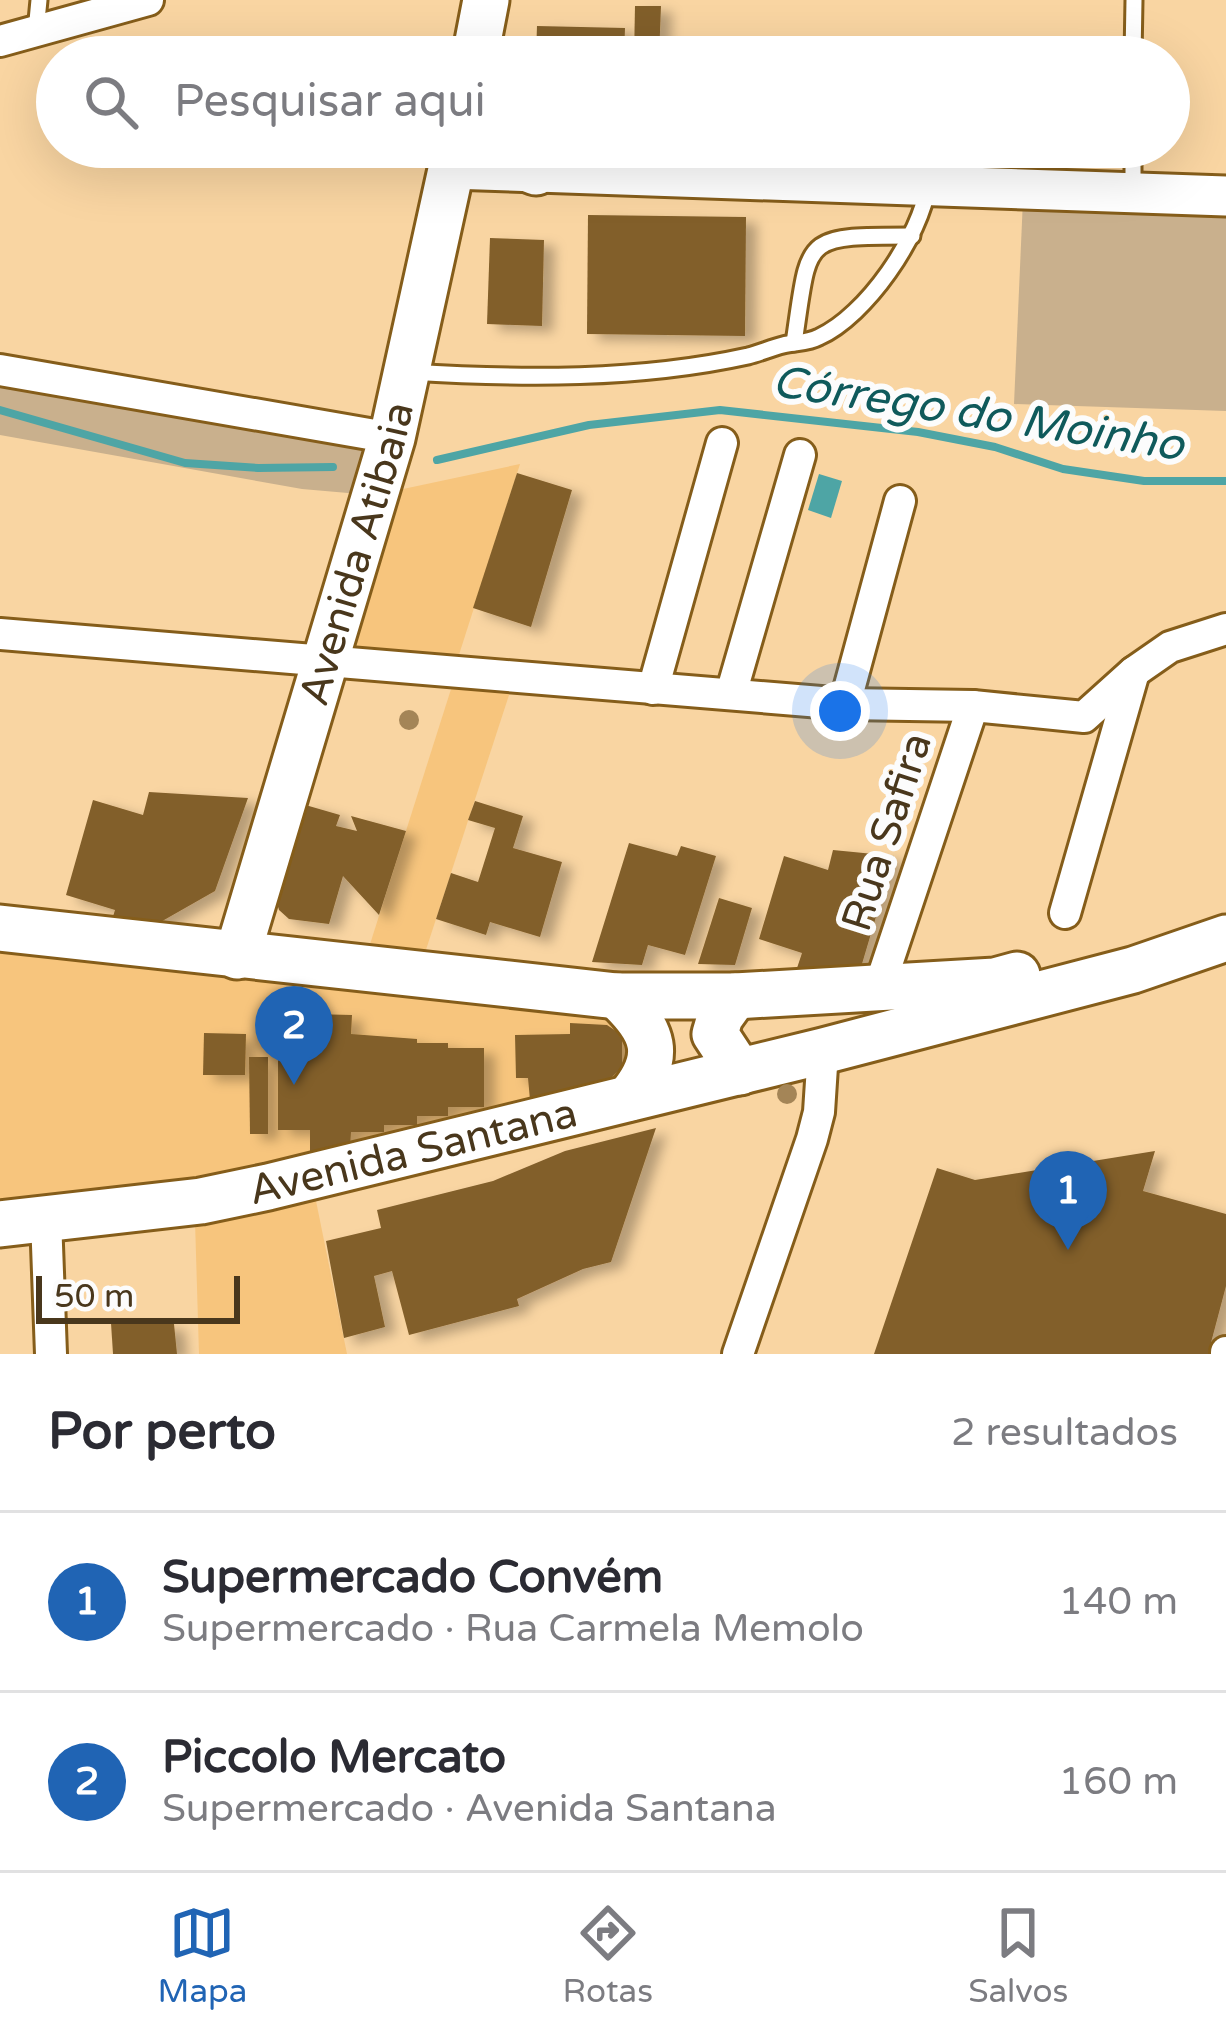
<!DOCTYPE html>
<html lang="pt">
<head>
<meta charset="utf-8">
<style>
  :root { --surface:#fff; --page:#f2f2f3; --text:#2b2b33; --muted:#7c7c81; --line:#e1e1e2; --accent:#2064b4 }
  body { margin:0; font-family:"Varela Round",sans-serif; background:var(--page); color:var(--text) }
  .scale { position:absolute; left:36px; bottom:30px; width:204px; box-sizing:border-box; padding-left:12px; border:6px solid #49371c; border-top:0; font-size:33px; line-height:42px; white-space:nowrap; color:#49371c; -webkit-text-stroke:9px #fcfcfc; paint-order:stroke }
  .you { position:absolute; left:840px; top:711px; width:42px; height:42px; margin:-30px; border:9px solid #fff; border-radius:50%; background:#1a73e8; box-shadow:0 0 0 18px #1a73e833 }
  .badge { display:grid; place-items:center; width:78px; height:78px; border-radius:50%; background:var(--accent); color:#fff; font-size:39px; font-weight:700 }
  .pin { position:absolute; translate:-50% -99px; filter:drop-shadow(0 3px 6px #0008) }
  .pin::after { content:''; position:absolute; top:63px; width:42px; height:36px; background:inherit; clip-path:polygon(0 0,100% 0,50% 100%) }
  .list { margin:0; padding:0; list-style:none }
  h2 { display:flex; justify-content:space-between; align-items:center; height:156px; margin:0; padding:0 48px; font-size:51px }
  h2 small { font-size:39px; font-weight:400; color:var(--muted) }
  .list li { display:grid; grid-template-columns:78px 1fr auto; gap:36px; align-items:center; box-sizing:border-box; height:180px; padding:0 48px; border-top:3px solid var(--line) }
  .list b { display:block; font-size:45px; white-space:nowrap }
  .list p { margin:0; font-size:39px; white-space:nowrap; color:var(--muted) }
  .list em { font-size:39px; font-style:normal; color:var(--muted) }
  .icon { flex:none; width:66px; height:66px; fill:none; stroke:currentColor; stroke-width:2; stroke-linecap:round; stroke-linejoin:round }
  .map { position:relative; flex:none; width:1226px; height:1354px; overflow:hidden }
  .search { position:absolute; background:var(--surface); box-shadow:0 12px 48px #0002; left:36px; right:36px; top:36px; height:132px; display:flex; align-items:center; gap:30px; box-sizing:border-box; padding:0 42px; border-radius:66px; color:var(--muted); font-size:45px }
  .sheet { height:516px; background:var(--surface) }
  nav { display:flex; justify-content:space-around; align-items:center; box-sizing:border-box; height:168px; border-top:3px solid var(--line); background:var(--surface); font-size:33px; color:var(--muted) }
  nav a { display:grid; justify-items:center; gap:6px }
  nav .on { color:var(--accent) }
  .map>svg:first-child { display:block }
  .built { fill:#f7c57d }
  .green { fill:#c9b08d }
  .water { fill:#4ea5a5 }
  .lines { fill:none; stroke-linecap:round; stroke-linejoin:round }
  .stream { stroke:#4ea5a5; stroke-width:8 }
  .building { fill:#825f2a; filter:url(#shadow) }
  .service-casing { stroke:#855d1a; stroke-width:21 }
  .minor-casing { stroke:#855d1a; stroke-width:36 }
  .tertiary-casing { stroke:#855d1a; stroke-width:45 }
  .secondary-casing { stroke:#855d1a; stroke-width:51 }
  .service { stroke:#fff; stroke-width:15 }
  .minor { stroke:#fff; stroke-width:30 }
  .tertiary { stroke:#fff; stroke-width:39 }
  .secondary { stroke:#fff; stroke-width:45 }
  .tree { fill:#a48557 }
  .labels { text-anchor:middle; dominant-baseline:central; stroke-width:12; stroke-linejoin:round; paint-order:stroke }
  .street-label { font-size:42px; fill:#49371c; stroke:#fcfcfc }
  .water-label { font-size:45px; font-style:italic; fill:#0f5a5b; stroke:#fcfcfc }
</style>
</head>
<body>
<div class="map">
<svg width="1226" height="1354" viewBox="0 0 1226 1354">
  <defs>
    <filter id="shadow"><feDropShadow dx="11" dy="6" stdDeviation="6" flood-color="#0004"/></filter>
  </defs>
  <rect width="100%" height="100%" fill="#f9d5a2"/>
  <!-- built -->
  <g class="built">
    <polygon points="520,464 457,661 338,653 389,492"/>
    <polygon points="452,686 510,692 422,962 365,960"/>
    <polygon points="0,929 613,1002 643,1032 624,1093 0,1224"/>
    <polygon points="315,1196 347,1354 199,1354 195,1221"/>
  </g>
  <!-- green -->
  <g class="green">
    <polygon points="1023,199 1226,204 1226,411 1014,404"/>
    <polygon points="0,371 388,440 371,495 302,489 0,435"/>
  </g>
  <!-- water -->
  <polygon class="water" points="819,474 842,481 831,518 808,510"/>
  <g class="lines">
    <!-- stream -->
    <g class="stream">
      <polyline points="0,410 185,463 258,468 333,467"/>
      <polyline points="437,460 589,425 720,410 918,432 995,447 1063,469 1144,481 1226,481"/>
    </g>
  </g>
  <!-- building -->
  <g class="building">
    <polygon points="635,6 661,6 659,57 634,57"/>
    <polygon points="537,26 625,28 624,57 536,57"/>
    <polygon points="588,215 746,217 745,336 587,334"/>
    <polygon points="490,238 544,240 542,326 487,324"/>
    <polygon points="517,473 572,490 531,627 473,608"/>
    <polygon points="149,792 248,798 215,891 150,928 110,926 115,910 66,895 93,800 143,815"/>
    <polygon points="475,801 523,816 513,848 562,862 540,937 490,922 486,935 436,919 451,873 478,882 495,828 468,820"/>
    <polygon points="302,804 340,815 336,826 357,831 351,816 406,831 379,915 343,876 329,924 289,919 279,910 276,900"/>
    <polygon points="629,843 677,856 681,846 716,856 685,955 648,945 642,965 592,962"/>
    <polygon points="833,850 894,856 859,974 796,971 802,953 759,939 784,856 828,870"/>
    <polygon points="719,898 752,908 735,965 698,964"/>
    <polygon points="311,1014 352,1015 351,1034 417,1039 417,1043 448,1043 448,1048 484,1048 484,1107 448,1107 448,1116 417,1116 417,1125 384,1125 384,1132 351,1132 350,1148 310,1158 310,1130 278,1130 278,1040 310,1040"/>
    <polygon points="570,1023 607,1025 616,1031 622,1040 622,1067 607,1082 530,1100 528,1078 516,1078 515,1035 570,1034"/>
    <polygon points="204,1033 246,1034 245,1075 203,1075"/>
    <polygon points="249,1057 268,1057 268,1134 250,1134"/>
    <polygon points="656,1128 611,1262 583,1269 517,1299 519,1306 409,1335 392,1271 374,1276 385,1327 344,1338 326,1241 381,1228 377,1210 493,1181 565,1151"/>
    <polygon points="1155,1151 1143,1191 1226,1214 1226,1286 1208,1354 874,1354 937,1168 975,1180"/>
    <polygon points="111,1323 174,1324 177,1354 113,1354"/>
  </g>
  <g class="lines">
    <defs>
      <g id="service">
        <polyline points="36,31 39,0"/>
        <polyline points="1133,57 1134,0"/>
        <polyline points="1133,189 1133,147"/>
        <path d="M794 343C810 236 800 236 912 236"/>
        <path d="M410 372C521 379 639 380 748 356 760 353 771 348 783 345 795 342 808 343 819 337 866 316 921 236 928 185"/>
      </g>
      <g id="minor">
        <polyline points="0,41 148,0"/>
        <polyline points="0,370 392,438"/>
        <polyline points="0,634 845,704 973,706 1084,717 1134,672 1170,647 1226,629"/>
        <polyline points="653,689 722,443"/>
        <polyline points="731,694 800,455"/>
        <polyline points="845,704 900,501"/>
        <polyline points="1065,913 1134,672"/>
        <polyline points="880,985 973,706"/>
        <polyline points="46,1218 51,1354"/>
        <polyline points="738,1354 812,1139 819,1112 823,1051"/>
        <polyline points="1226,1354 1226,1352"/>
      </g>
      <polyline id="tertiary" points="451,169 1226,196"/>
      <g id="secondary">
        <polyline points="475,57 486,0"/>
        <polyline points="492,147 508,161 536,172"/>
        <polyline points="0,928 617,996 735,996 995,981 1017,975"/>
        <path id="s1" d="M237 956 392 438 456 147"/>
        <path d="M617 996C654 1031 664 1056 629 1098"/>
        <polyline points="735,996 720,1017 715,1034 740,1072"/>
        <path id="s2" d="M0 1224 201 1201 268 1187 823 1051 1133 970 1226 938"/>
      </g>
    </defs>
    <!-- service casing -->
    <use href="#service" class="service-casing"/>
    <!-- minor casing -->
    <use href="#minor" class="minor-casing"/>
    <!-- tertiary casing -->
    <use href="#tertiary" class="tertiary-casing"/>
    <!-- secondary casing -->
    <use href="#secondary" class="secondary-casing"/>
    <!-- service -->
    <use href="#service" class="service"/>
    <!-- minor -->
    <use href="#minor" class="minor"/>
    <!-- tertiary -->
    <use href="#tertiary" class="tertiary"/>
    <!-- secondary -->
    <use href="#secondary" class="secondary"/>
  </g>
  <!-- trees -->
  <g class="tree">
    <circle cx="409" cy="720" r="10"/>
    <circle cx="787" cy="1094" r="10"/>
  </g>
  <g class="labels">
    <!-- street labels -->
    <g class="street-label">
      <text stroke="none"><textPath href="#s1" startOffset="420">Avenida Atibaia</textPath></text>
      <text transform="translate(887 832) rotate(-72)">Rua Safira</text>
      <text stroke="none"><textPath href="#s2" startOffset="420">Avenida Santana</textPath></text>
    </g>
    <!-- water labels -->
    <g class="water-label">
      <text transform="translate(978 414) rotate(9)">Córrego do Moinho</text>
    </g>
  </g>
</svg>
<div class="scale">50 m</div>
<div class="you"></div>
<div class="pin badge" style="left:1068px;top:1250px">1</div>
<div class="pin badge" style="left:294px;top:1085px">2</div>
<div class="search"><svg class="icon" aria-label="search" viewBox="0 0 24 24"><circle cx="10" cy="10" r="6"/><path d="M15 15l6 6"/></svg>Pesquisar aqui</div>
</div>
<section class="sheet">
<h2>Por perto<small>2 resultados</small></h2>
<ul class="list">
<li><span class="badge">1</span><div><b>Supermercado Convém</b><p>Supermercado · Rua Carmela Memolo</p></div><em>140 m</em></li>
<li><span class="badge">2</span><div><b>Piccolo Mercato</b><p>Supermercado · Avenida Santana</p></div><em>160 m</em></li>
</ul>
</section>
<nav>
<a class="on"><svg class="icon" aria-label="map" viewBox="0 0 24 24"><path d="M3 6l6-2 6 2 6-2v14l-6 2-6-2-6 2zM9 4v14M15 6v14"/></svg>Mapa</a>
<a><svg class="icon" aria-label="directions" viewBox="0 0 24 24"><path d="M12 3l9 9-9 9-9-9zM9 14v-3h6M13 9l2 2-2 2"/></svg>Rotas</a>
<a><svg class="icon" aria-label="saved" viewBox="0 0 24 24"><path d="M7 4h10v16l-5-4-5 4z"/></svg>Salvos</a>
</nav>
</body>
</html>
